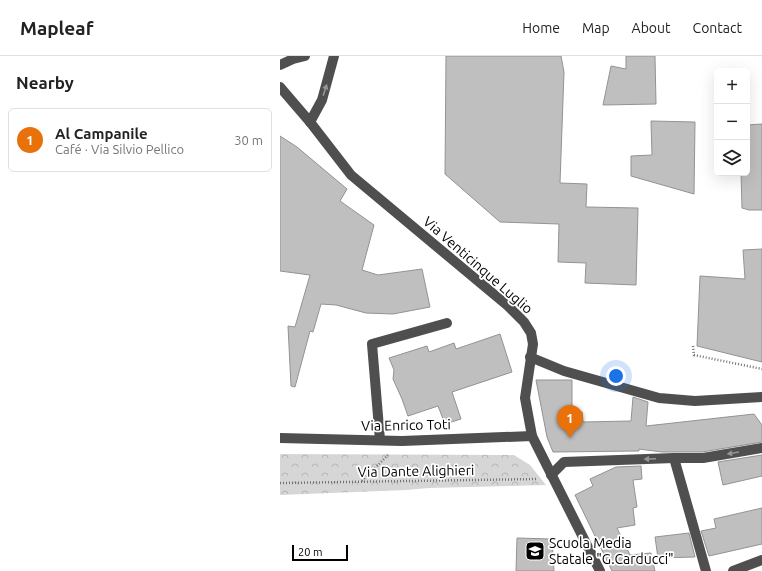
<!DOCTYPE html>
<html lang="en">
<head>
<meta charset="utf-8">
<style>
  :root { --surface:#fff; --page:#f6f6f6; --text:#222; --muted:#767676; --line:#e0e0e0; --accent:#111827 }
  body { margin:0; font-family:Ubuntu,sans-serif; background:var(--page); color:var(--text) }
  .controls { position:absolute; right:12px; top:12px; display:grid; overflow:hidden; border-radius:6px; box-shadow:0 4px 16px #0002 }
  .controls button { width:36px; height:36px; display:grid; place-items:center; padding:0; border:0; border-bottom:1px solid var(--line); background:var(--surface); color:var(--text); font:20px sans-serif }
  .scale { position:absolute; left:12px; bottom:10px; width:56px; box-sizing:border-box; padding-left:4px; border:2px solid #000; border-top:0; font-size:11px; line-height:14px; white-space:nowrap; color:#000; -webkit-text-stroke:3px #fff; paint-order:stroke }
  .you { position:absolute; left:336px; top:320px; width:14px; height:14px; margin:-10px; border:3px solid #fff; border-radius:50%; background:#1a73e8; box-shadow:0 0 0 6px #1a73e833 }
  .badge { display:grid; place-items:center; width:26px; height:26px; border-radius:50%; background:var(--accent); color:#fff; font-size:13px; font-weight:700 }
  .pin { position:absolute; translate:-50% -33px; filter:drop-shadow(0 1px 2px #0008) }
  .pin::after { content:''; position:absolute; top:21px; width:14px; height:12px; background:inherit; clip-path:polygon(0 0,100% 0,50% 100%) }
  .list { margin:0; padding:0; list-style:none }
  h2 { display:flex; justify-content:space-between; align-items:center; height:52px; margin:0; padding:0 16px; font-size:17px }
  h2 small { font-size:13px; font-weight:400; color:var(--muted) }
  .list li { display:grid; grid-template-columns:26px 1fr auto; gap:12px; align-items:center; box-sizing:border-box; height:64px; margin:0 8px 8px; padding:0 8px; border:1px solid var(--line); border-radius:6px }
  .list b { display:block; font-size:15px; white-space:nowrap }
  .list p { margin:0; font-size:13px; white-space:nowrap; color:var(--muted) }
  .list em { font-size:13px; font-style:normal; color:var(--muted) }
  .icon { flex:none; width:22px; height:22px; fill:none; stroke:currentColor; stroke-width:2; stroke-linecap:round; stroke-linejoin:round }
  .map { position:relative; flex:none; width:482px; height:515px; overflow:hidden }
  header { display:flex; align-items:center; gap:24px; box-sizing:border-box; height:56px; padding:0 20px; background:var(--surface); border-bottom:1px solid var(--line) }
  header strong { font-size:19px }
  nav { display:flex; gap:22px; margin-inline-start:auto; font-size:14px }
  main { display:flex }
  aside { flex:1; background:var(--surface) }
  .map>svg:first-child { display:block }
  .forest { fill:url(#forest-crowns) }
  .building { fill:#bfbfbf; stroke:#939393 }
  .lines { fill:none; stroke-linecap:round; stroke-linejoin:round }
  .path { stroke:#717171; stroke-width:2.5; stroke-dasharray:1 2; stroke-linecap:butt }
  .minor { stroke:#4f4f4f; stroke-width:10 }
  .oneway { fill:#959595 }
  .labels { text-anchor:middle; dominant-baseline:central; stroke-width:3.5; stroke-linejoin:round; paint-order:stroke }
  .street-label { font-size:14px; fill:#000; stroke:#fff }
  .poi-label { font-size:14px; fill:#000; stroke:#fff; text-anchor:start }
</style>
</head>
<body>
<header>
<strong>Mapleaf</strong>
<nav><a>Home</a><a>Map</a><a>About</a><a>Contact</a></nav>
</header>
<main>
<aside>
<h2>Nearby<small></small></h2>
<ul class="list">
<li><span class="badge" style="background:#e8710a">1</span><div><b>Al Campanile</b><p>Café · Via Silvio Pellico</p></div><em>30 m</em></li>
</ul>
</aside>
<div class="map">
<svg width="482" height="515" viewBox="0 0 482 515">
  <defs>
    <pattern id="forest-crowns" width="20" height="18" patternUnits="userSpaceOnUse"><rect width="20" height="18" fill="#d6d6d6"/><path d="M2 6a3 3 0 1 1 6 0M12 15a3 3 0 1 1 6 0" fill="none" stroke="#b6b6b6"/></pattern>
  </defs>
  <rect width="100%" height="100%" fill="#fff"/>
  <!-- forest -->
  <polygon class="forest" points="0,398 234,399 250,409 266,429 149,432 126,434 0,439"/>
  <!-- building -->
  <g class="building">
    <polygon points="166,0 281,0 284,16 280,127 307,128 306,151 358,152 356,229 305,227 306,207 278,206 279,168 220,166 165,118"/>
    <polygon points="346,0 375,0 376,48 323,49 331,10 346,13"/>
    <polygon points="371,65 415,66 414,138 351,120 351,100 372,99"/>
    <polygon points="482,68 482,154 469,154 462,152 461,117 467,117 467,69"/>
    <polygon points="0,80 17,91 67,133 60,145 94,169 82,214 98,219 142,213 150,251 113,258 86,257 56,249 41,248 33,276 30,275 15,331 11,330 8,270 15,271 30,219 0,215"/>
    <polygon points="482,193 482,306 417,290 420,220 465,223 463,194"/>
    <polygon points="220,278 232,316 172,336 181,363 165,368 158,350 128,360 122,343 113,323 114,314 109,302 147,290 149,296 174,287 176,293"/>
    <polygon points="256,324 292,324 292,357 302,356 303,366 351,365 353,341 368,346 366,370 474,358 482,369 482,386 422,396 382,396 359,393 359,395 273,396 267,381"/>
    <polygon points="482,399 482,420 443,429 438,406"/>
    <polygon points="361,410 362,423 353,424 357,451 353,452 355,469 337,472 350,499 371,497 375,515 332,515 295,439 313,430 310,423 336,411"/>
    <polygon points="482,452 482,488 429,500 421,475 436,472 434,463"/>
    <polygon points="409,477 415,501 378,502 375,481"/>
    <polygon points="237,482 272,483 274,515 236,515"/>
  </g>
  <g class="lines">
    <!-- path -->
    <g class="path">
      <polyline points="413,290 414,299 482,313"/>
      <polyline points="82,425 108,399"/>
      <polyline points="0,427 257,423"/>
    </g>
    <!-- minor -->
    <g class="minor">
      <polyline points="0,9 13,3 25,0"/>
      <polyline points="0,31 30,66 71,119 228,250 244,266 251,277 253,288 245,342 252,380 320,515"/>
      <polyline points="30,66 42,44 54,0"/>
      <polyline points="250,301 284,315 379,342 415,345 482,341"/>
      <polyline points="0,382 122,385 252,380"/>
      <polyline points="100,384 92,288 167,267"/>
      <polyline points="394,402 426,515"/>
      <polyline points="271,419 284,406 394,402 423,402 482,392"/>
      <polyline points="453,515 482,504"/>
    </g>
  </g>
  <!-- one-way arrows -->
  <defs><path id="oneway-solid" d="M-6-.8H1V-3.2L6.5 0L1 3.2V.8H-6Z"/></defs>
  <g class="oneway">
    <use href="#oneway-solid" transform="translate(45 34) rotate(-72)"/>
    <use href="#oneway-solid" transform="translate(453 397) rotate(170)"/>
    <use href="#oneway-solid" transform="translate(370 403) rotate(178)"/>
  </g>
  <!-- icons -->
  <defs>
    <symbol id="school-square" viewBox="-11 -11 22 22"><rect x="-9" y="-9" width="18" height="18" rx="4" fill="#000" stroke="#fff"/><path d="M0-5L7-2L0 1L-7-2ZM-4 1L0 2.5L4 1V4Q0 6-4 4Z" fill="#fff"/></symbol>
  </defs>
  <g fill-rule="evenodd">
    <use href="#school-square" x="244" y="484" width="22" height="22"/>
  </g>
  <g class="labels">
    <!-- street labels -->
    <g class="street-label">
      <text transform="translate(198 209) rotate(41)">Via Venticinque Luglio</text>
      <text transform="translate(126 369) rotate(-1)">Via Enrico Toti</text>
      <text transform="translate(136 415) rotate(-1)">Via Dante Alighieri</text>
    </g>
    <!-- poi labels -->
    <g class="poi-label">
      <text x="269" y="487">Scuola Media<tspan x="269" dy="16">Statale "G.Carducci"</tspan></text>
    </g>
  </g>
</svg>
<div class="controls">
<button>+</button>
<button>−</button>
<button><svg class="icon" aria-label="layers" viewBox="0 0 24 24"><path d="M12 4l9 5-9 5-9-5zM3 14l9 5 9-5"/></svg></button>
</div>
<div class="scale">20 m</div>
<div class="you"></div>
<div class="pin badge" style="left:290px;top:382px;background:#e8710a">1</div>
</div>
</main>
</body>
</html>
